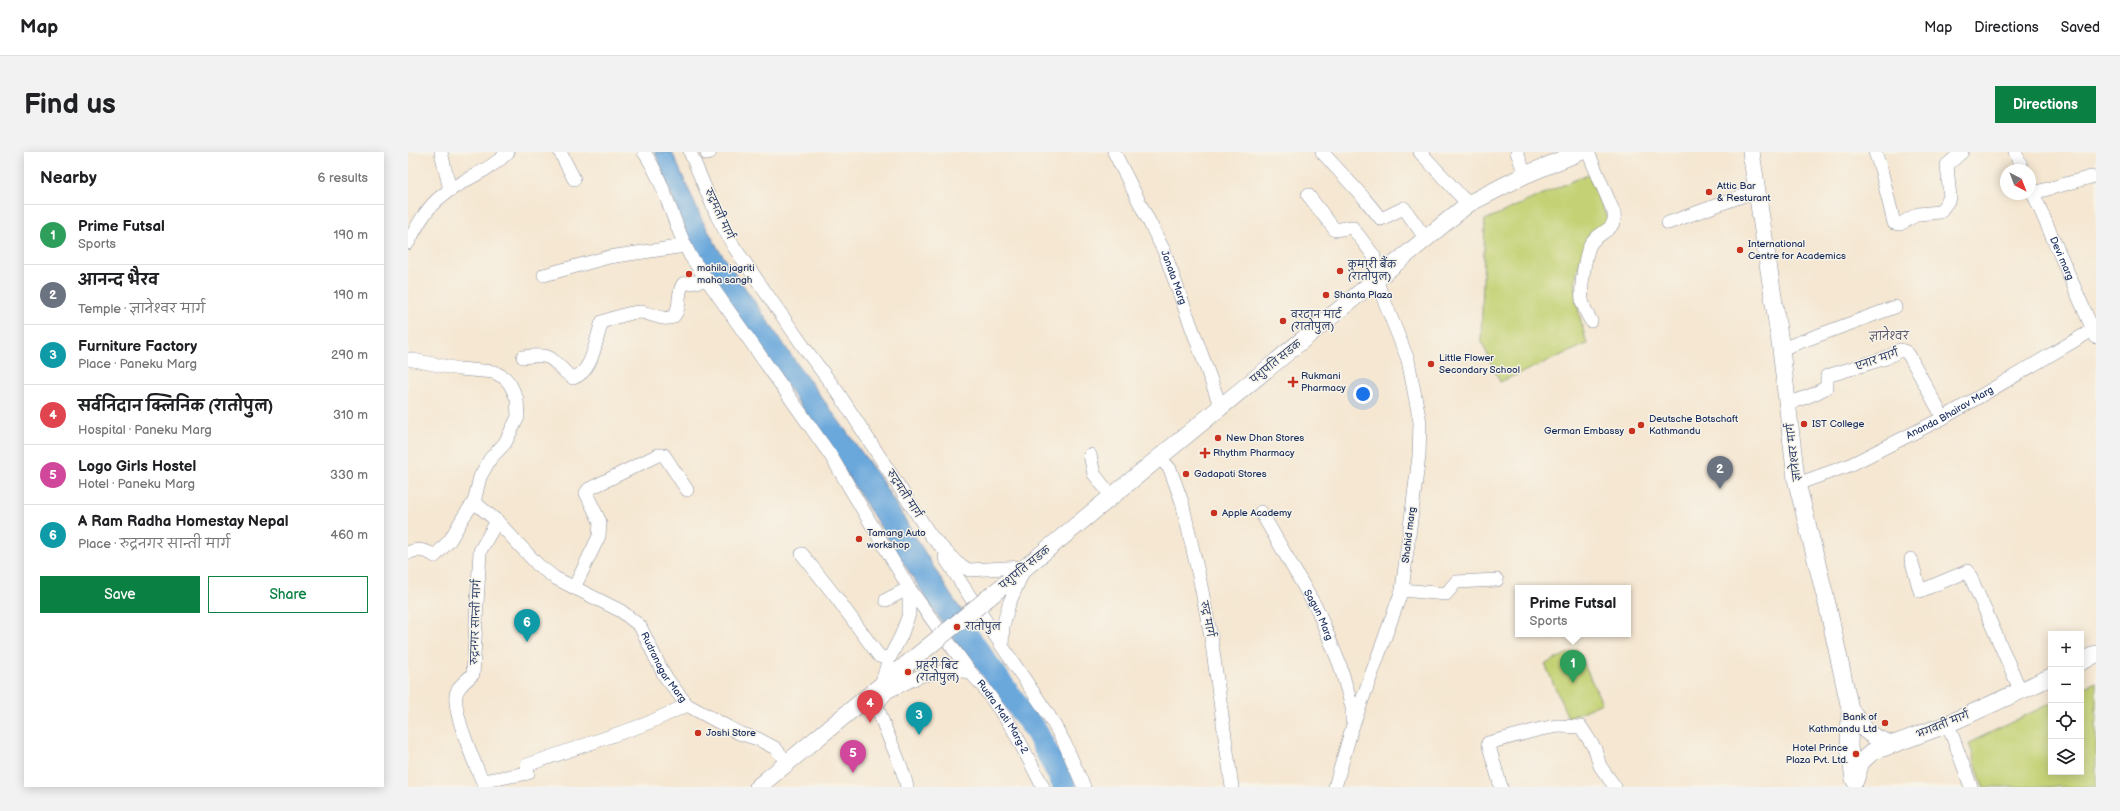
<!DOCTYPE html>
<html lang="en">
<head>
<meta charset="utf-8">
<style>
  :root { --surface:#fff; --page:#f2f2f2; --text:#202124; --muted:#757577; --line:#e0e0e0; --accent:#0b8043 }
  body { margin:0; font-family:"Balsamiq Sans","Playpen Sans Deva",sans-serif; background:var(--page); color:var(--text) }
  .controls { position:absolute; right:12px; bottom:12px; display:grid; overflow:hidden; border-radius:0px; box-shadow:0 2px 10px #0003 }
  .controls button { width:36px; height:36px; display:grid; place-items:center; padding:0; border:0; border-bottom:1px solid var(--line); background:var(--surface); color:var(--text); font:20px sans-serif }
  .compass { position:absolute; left:1592px; top:12px; width:36px; height:36px; border-radius:50%; background:var(--surface); box-shadow:0 2px 10px #0003; rotate:138deg }
  .you { position:absolute; left:955px; top:242px; width:14px; height:14px; margin:-10px; border:3px solid #fff; border-radius:50%; background:#1a73e8; box-shadow:0 0 0 6px #1a73e833 }
  .badge { display:grid; place-items:center; width:26px; height:26px; border-radius:50%; background:var(--accent); color:#fff; font-size:13px; font-weight:700 }
  .pin { position:absolute; translate:-50% -33px; filter:drop-shadow(0 1px 2px #0008) }
  .pin::after { content:''; position:absolute; top:21px; width:14px; height:12px; background:inherit; clip-path:polygon(0 0,100% 0,50% 100%) }
  .popup { position:absolute; left:1107px; top:433px; width:116px; height:52px; box-sizing:border-box; display:grid; place-content:center; border-radius:0px; background:var(--surface); filter:drop-shadow(0 1px 3px #0005); font-size:13px; white-space:nowrap; color:var(--muted) }
  .popup b { font-size:15px; color:var(--text) }
  .popup::after { content:''; position:absolute; left:50%; top:100%; margin-left:-8px; border:8px solid transparent; border-top-color:var(--surface) }
  .list { margin:0; padding:0; list-style:none }
  h2 { display:flex; justify-content:space-between; align-items:center; height:52px; margin:0; padding:0 16px; font-size:17px }
  h2 small { font-size:13px; font-weight:400; color:var(--muted) }
  .list li { display:grid; grid-template-columns:26px 1fr auto; gap:12px; align-items:center; box-sizing:border-box; height:60px; padding:0 16px; border-top:1px solid var(--line) }
  .list b { display:block; font-size:15px; white-space:nowrap }
  .list p { margin:0; font-size:13px; white-space:nowrap; color:var(--muted) }
  .list em { font-size:13px; font-style:normal; color:var(--muted) }
  .actions { display:flex; gap:8px; padding:12px 16px }
  .actions a { flex:1; padding:9px 0; border:1px solid var(--accent); border-radius:0px; text-align:center; font-size:14px; color:var(--accent) }
  .actions .main { background:var(--accent); color:#fff }
  .icon { flex:none; width:22px; height:22px; fill:none; stroke:currentColor; stroke-width:2; stroke-linecap:round; stroke-linejoin:round }
  .map { position:relative; flex:none; width:1688px; height:635px; overflow:hidden; border-radius:0px }
  header { display:flex; align-items:center; gap:24px; box-sizing:border-box; height:56px; padding:0 20px; background:var(--surface); border-bottom:1px solid var(--line) }
  header strong { font-size:19px }
  nav { display:flex; gap:22px; margin-inline-start:auto; font-size:14px }
  .intro { display:flex; align-items:center; justify-content:space-between; box-sizing:border-box; height:96px; padding:0 24px }
  h1 { margin:0; font-size:28px }
  .button { padding:10px 18px; border-radius:0px; background:var(--accent); color:#fff; font-size:14px; font-weight:700 }
  main { display:flex; gap:24px; padding:0 24px }
  aside { flex:1; background:var(--surface); border-radius:0px; box-shadow:0 2px 10px #0003 }
  .map>svg:first-child { display:block }
  .green { fill:#c4d274; stroke:#708069 }
  .water { fill:#6aa8dc; stroke:#426c9d }
  .lines { fill:none; stroke-linecap:round; stroke-linejoin:round }
  .river { stroke:#6aa8dc; stroke-width:23 }
  .minor-casing { stroke:#888b98; stroke-width:14 }
  .major-casing { stroke:#888b98; stroke-width:18 }
  .minor { stroke:#fff; stroke-width:13 }
  .major { stroke:#fff; stroke-width:17 }
  .major-bridge-casing { stroke:#888b98; stroke-width:18; stroke-linecap:butt }
  .major-bridge { stroke:#fff; stroke-width:17 }
  .poi-dot { fill:#c8321e; stroke:#f7f3e8; stroke-width:1.5 }
  .labels { text-anchor:middle; dominant-baseline:central; stroke-width:3; stroke-linejoin:round; paint-order:stroke }
  .poi-label { font-size:10px; fill:#1b2f5e; stroke:#f7f3e8; text-anchor:start }
  .street-label { font-size:10px; fill:#1b2f5e; stroke:#f7f3e8 }
  .neighbourhood-label { font-size:11px; fill:#5f576c; stroke:#f7f3e8 }
</style>
</head>
<body>
<header>
<strong>Map</strong>
<nav><a>Map</a><a>Directions</a><a>Saved</a></nav>
</header>
<div class="intro"><h1>Find us</h1><a class="button">Directions</a></div>
<main>
<aside>
<h2>Nearby<small>6 results</small></h2>
<ul class="list">
<li><span class="badge" style="background:#2e9e5b">1</span><div><b>Prime Futsal</b><p>Sports</p></div><em>190 m</em></li>
<li><span class="badge" style="background:#6b7280">2</span><div><b>आनन्द भैरव</b><p>Temple · ज्ञानेश्वर मार्ग</p></div><em>190 m</em></li>
<li><span class="badge" style="background:#0f9aa8">3</span><div><b>Furniture Factory</b><p>Place · Paneku Marg</p></div><em>290 m</em></li>
<li><span class="badge" style="background:#e0444e">4</span><div><b>सर्वनिदान क्लिनिक (रातोपुल)</b><p>Hospital · Paneku Marg</p></div><em>310 m</em></li>
<li><span class="badge" style="background:#d1479c">5</span><div><b>Logo Girls Hostel</b><p>Hotel · Paneku Marg</p></div><em>330 m</em></li>
<li><span class="badge" style="background:#0f9aa8">6</span><div><b>A Ram Radha Homestay Nepal</b><p>Place · रुद्रनगर सान्ती मार्ग</p></div><em>460 m</em></li>
</ul>
<div class="actions"><a class="main">Save</a><a>Share</a></div>
</aside>
<div class="map">
<svg width="1688" height="635" viewBox="0 0 1688 635">
  <rect width="100%" height="100%" fill="#f7f3e8"/>
  <filter id="ink" filterUnits="userSpaceOnUse"><feTurbulence type="fractalNoise" baseFrequency=".025" numOctaves="2"/><feDisplacementMap in="SourceGraphic" scale="8" xChannelSelector="R" yChannelSelector="G"/><feConvolveMatrix kernelMatrix="1 2 1 2 8 2 1 2 1" color-interpolation-filters="sRGB"/></filter>
  <filter id="wash" filterUnits="userSpaceOnUse"><feTurbulence type="fractalNoise" baseFrequency=".012" numOctaves="4" result="noise"/><feDisplacementMap in="SourceGraphic" scale="16" xChannelSelector="R" yChannelSelector="G"/><feGaussianBlur stdDeviation="0.9" result="paint"/><feColorMatrix in="noise" values="0 0 0 0 0 0 0 0 0 0 0 0 0 0 0 0 0 1.4 0 .05"/><feComposite in="paint" operator="in"/></filter>
  <g filter="url(#wash)">
    <rect width="100%" height="100%" fill="#f5e7d2"/>
    <!-- green -->
    <g class="green">
      <path d="M1180 22 1202 73C1194 82 1177 98 1172 109 1162 134 1172 166 1179 192L1092 230 1073 188 1077 68Z"/>
      <polygon points="1169,497 1194,551 1160,566 1137,512"/>
      <polygon points="1688,530 1688,635 1575,635 1561,591 1643,551 1643,620 1673,620 1673,537"/>
    </g>
    <!-- water -->
    <polygon class="water" points="247,0 264,0 294,68 311,98 385,206 470,323 542,442 582,499 563,513 525,457 417,288 301,124 275,73"/>
    <g class="lines">
      <!-- river -->
      <polyline class="river" points="556,479 629,581 657,635"/>
    </g>
  </g>
  <g filter="url(#ink)">
    <g class="lines">
      <defs>
        <g id="minor">
          <polyline points="33,0 42,38"/>
          <polyline points="152,0 166,27"/>
          <path d="M236 0C258 32 264 71 283 105L423 304 501 436V462L493 484 481 507 473 533 479 540"/>
          <polyline points="282,0 309,64 326,95 398,198 431,242 523,384 549,411 561,418 617,415 601,452 595,474 594,494 640,562 656,590 676,635"/>
          <path id="s1" d="M706 0 756 99 813 256"/>
          <polyline points="914,0 955,45 973,67 996,56 1018,87"/>
          <polyline points="1012,0 1060,52"/>
          <polyline points="1109,0 1117,23"/>
          <path d="M1180 0 1206 61C1209 78 1192 79 1183 91 1177 101 1171 142 1175 152 1177 158 1180 164 1183 169"/>
          <polyline points="1467,0 1473,17 1486,71 1492,72 1510,62 1532,60 1542,46 1539,13 1554,0"/>
          <polyline points="1607,0 1615,18"/>
          <polyline points="299,2 302,0"/>
          <path id="s2" d="M1622 34 1688 185"/>
          <polyline points="1625,41 1683,25"/>
          <polyline points="900,43 927,78 944,75 966,104 968,128 1000,208 1012,270 1011,304 994,438 944,576 927,635"/>
          <polyline points="1260,71 1348,39"/>
          <path d="M0 91C8 76 16 60 29 48 50 28 80 21 100 0"/>
          <polyline points="136,123 201,105 277,94"/>
          <polyline points="1373,197 1487,155"/>
          <path d="M115 205C151 200 141 210 165 226 186 219 187 188 194 170 206 166 221 160 233 160 243 161 262 173 268 161 273 152 269 141 275 132L299 128"/>
          <polyline points="0,207 51,217 86,220 97,226 102,232 109,247 110,265 97,291 82,307 72,325 66,350"/>
          <polyline points="1380,252 1406,242 1419,235 1419,224 1478,206 1492,198 1498,200 1501,203 1535,266"/>
          <polyline points="682,303 686,322 704,345"/>
          <polyline points="752,306 762,317 774,350 792,429 803,485 824,635"/>
          <path id="s3" d="M1389 332 1442 313 1535 266 1688 176"/>
          <path id="s4" d="M66 350 89 369 130 413 147 426 213 459 232 474 256 523 279 553 331 581 350 587 367 596 379 610"/>
          <path id="s5" d="M853 360 910 459 932 513 944 555V568"/>
          <path d="M0 401C9 396 18 398 27 404L42 388 56 364 66 350"/>
          <polyline points="394,402 428,445 471,504 481,507"/>
          <polyline points="537,406 594,494"/>
          <polyline points="1503,407 1512,439 1560,419 1613,540"/>
          <polyline points="166,436 191,384 192,370 178,341 181,337 250,303 256,303 279,338"/>
          <polyline points="994,438 1038,442 1048,430 1089,428"/>
          <polyline points="478,448 501,436 563,521"/>
          <polyline points="1540,572 1563,635"/>
          <polyline points="75,629 120,621 119,613 238,572 279,553"/>
          <path d="M77 635C69 617 45 562 48 543 49 535 60 527 65 522L72 399 89 369"/>
          <path id="s6" d="M499 635C493 606 476 581 469 552L479 540 512 524 547 517 563 521 574 533 605 577 635 635"/>
          <polyline points="1093,635 1080,591 1133,577 1150,574 1173,575 1187,597 1192,614 1207,635"/>
        </g>
        <g id="major">
          <polyline points="1343,0 1373,197 1388,327 1420,456 1442,557 1441,595 1446,627"/>
          <polyline points="580,446 1060,52 1117,23 1172,0"/>
          <polyline points="1673,510 1688,502"/>
          <path d="M1442 557C1455 577 1461 586 1485 592"/>
          <polyline points="1447,629 1453,610 1464,600 1540,572 1643,525"/>
          <polyline points="350,635 499,512"/>
        </g>
      </defs>
      <!-- minor casing -->
      <use href="#minor" class="minor-casing"/>
      <!-- major casing -->
      <use href="#major" class="major-casing"/>
      <!-- minor -->
      <use href="#minor" class="minor"/>
      <!-- major -->
      <use href="#major" class="major"/>
      <defs>
        <polyline id="major-bridge" points="499,512 580,446"/>
      </defs>
      <!-- major-bridge casing -->
      <use href="#major-bridge" class="major-bridge-casing"/>
      <!-- major-bridge -->
      <use href="#major-bridge" class="major-bridge"/>
    </g>
  </g>
  <!-- markers -->
  <g class="poi-dot">
    <circle cx="1301" cy="40" r="4"/>
    <circle cx="1332" cy="98" r="4"/>
    <circle cx="932" cy="119" r="4"/>
    <circle cx="281" cy="122" r="4"/>
    <circle cx="918" cy="143" r="4"/>
    <circle cx="875" cy="169" r="4"/>
    <circle cx="1023" cy="212" r="4"/>
    <path d="M883 224h4v4h4v4h-4v4h-4v-4h-4v-4h4z"/>
    <circle cx="1396" cy="272" r="4"/>
    <circle cx="1233" cy="273" r="4"/>
    <circle cx="1224" cy="279" r="4"/>
    <circle cx="810" cy="286" r="4"/>
    <path d="M795 295h4v4h4v4h-4v4h-4v-4h-4v-4h4z"/>
    <circle cx="778" cy="322" r="4"/>
    <circle cx="806" cy="361" r="4"/>
    <circle cx="451" cy="387" r="4"/>
    <circle cx="549" cy="475" r="4"/>
    <circle cx="500" cy="520" r="4"/>
    <circle cx="1477" cy="571" r="4"/>
    <circle cx="290" cy="581" r="4"/>
    <circle cx="1448" cy="602" r="4"/>
  </g>
  <g class="labels">
    <!-- poi labels -->
    <g class="poi-label">
      <text x="1309" y="34">Attic Bar<tspan x="1309" dy="12">&amp; Resturant</tspan></text>
      <text x="1340" y="92">International<tspan x="1340" dy="12">Centre for Academics</tspan></text>
      <text x="940" y="113">कुमारी बैंक<tspan x="940" dy="12">(रातोपुल)</tspan></text>
      <text x="289" y="116">mahila jagriti<tspan x="289" dy="12">maha sangh</tspan></text>
      <text x="926" y="143">Shanta Plaza</text>
      <text x="883" y="163">वरदान मार्ट<tspan x="883" dy="12">(रातोपुल)</tspan></text>
      <text x="1031" y="206">Little Flower<tspan x="1031" dy="12">Secondary School</tspan></text>
      <text x="893" y="224">Rukmani<tspan x="893" dy="12">Pharmacy</tspan></text>
      <text x="1241" y="267">Deutsche Botschaft<tspan x="1241" dy="12">Kathmandu</tspan></text>
      <text x="1404" y="272">IST College</text>
      <text x="1216" y="279" text-anchor="end">German Embassy</text>
      <text x="818" y="286">New Dhan Stores</text>
      <text x="805" y="301">Rhythm Pharmacy</text>
      <text x="786" y="322">Gadapati Stores</text>
      <text x="814" y="361">Apple Academy</text>
      <text x="459" y="381">Tamang Auto<tspan x="459" dy="12">workshop</tspan></text>
      <text x="557" y="475">रातोपुल</text>
      <text x="508" y="514">प्रहरी बिट<tspan x="508" dy="12">(रातोपुल)</tspan></text>
      <text x="1469" y="565" text-anchor="end">Bank of<tspan x="1469" dy="12">Kathmandu Ltd</tspan></text>
      <text x="298" y="581">Joshi Store</text>
      <text x="1440" y="596" text-anchor="end">Hotel Prince<tspan x="1440" dy="12">Plaza Pvt. Ltd.</tspan></text>
    </g>
    <!-- street labels -->
    <g class="street-label">
      <text transform="translate(311 62) rotate(65)">रुद्रमती मार्ग</text>
      <text stroke="none"><textPath href="#s2" startOffset="79">Devi marg</textPath></text>
      <text stroke="none"><textPath href="#s1" startOffset="139">Janata Marg</textPath></text>
      <text transform="translate(1469 208) rotate(-19)">एनार मार्ग</text>
      <text transform="translate(868 210) rotate(-39)">पशुपति सडक</text>
      <text stroke="none"><textPath href="#s3" startOffset="169">Ananda Bhairav Marg</textPath></text>
      <text transform="translate(1386 300) rotate(-97)">ज्ञानेश्वर मार्ग</text>
      <text transform="translate(496 342) rotate(57)">रुद्रमती मार्ग</text>
      <text transform="translate(1001 383) rotate(-83)">Shahid marg</text>
      <text transform="translate(617 416) rotate(-39)">पशुपति सडक</text>
      <text stroke="none"><textPath href="#s5" startOffset="118">Sagun Marg</textPath></text>
      <text transform="translate(799 467) rotate(79)">रुद्र मार्ग</text>
      <text transform="translate(68 470) rotate(-88)">रुद्रनगर सान्ती मार्ग</text>
      <text stroke="none"><textPath href="#s4" startOffset="257">Rudranagar Marg</textPath></text>
      <text stroke="none"><textPath href="#s6" startOffset="247">Rudra Mati Marg-2</textPath></text>
      <text transform="translate(1535 573) rotate(-22)">भगवती मार्ग</text>
    </g>
    <!-- neighbourhood labels -->
    <g class="neighbourhood-label">
      <text x="1481" y="184">ज्ञानेश्वर</text>
    </g>
  </g>
</svg>
<div class="controls">
<button>+</button>
<button>−</button>
<button><svg class="icon" aria-label="locate" viewBox="0 0 24 24"><circle cx="12" cy="12" r="6"/><path d="M12 2v4M12 18v4M2 12h4M18 12h4"/></svg></button>
<button><svg class="icon" aria-label="layers" viewBox="0 0 24 24"><path d="M12 4l9 5-9 5-9-5zM3 14l9 5 9-5"/></svg></button>
</div>
<svg class="compass" viewBox="-18 -18 36 36"><path d="M0-13l5 13h-10z" fill="#e53935"/><path d="M0 13l5-13h-10z" fill="#757577"/></svg>
<div class="you"></div>
<div class="pin badge" style="left:1165px;top:531px;background:#2e9e5b">1</div>
<div class="popup"><b>Prime Futsal</b>Sports</div>
<div class="pin badge" style="left:1312px;top:337px;background:#6b7280">2</div>
<div class="pin badge" style="left:511px;top:583px;background:#0f9aa8">3</div>
<div class="pin badge" style="left:462px;top:571px;background:#e0444e">4</div>
<div class="pin badge" style="left:445px;top:621px;background:#d1479c">5</div>
<div class="pin badge" style="left:119px;top:490px;background:#0f9aa8">6</div>
</div>
</main>
</body>
</html>
